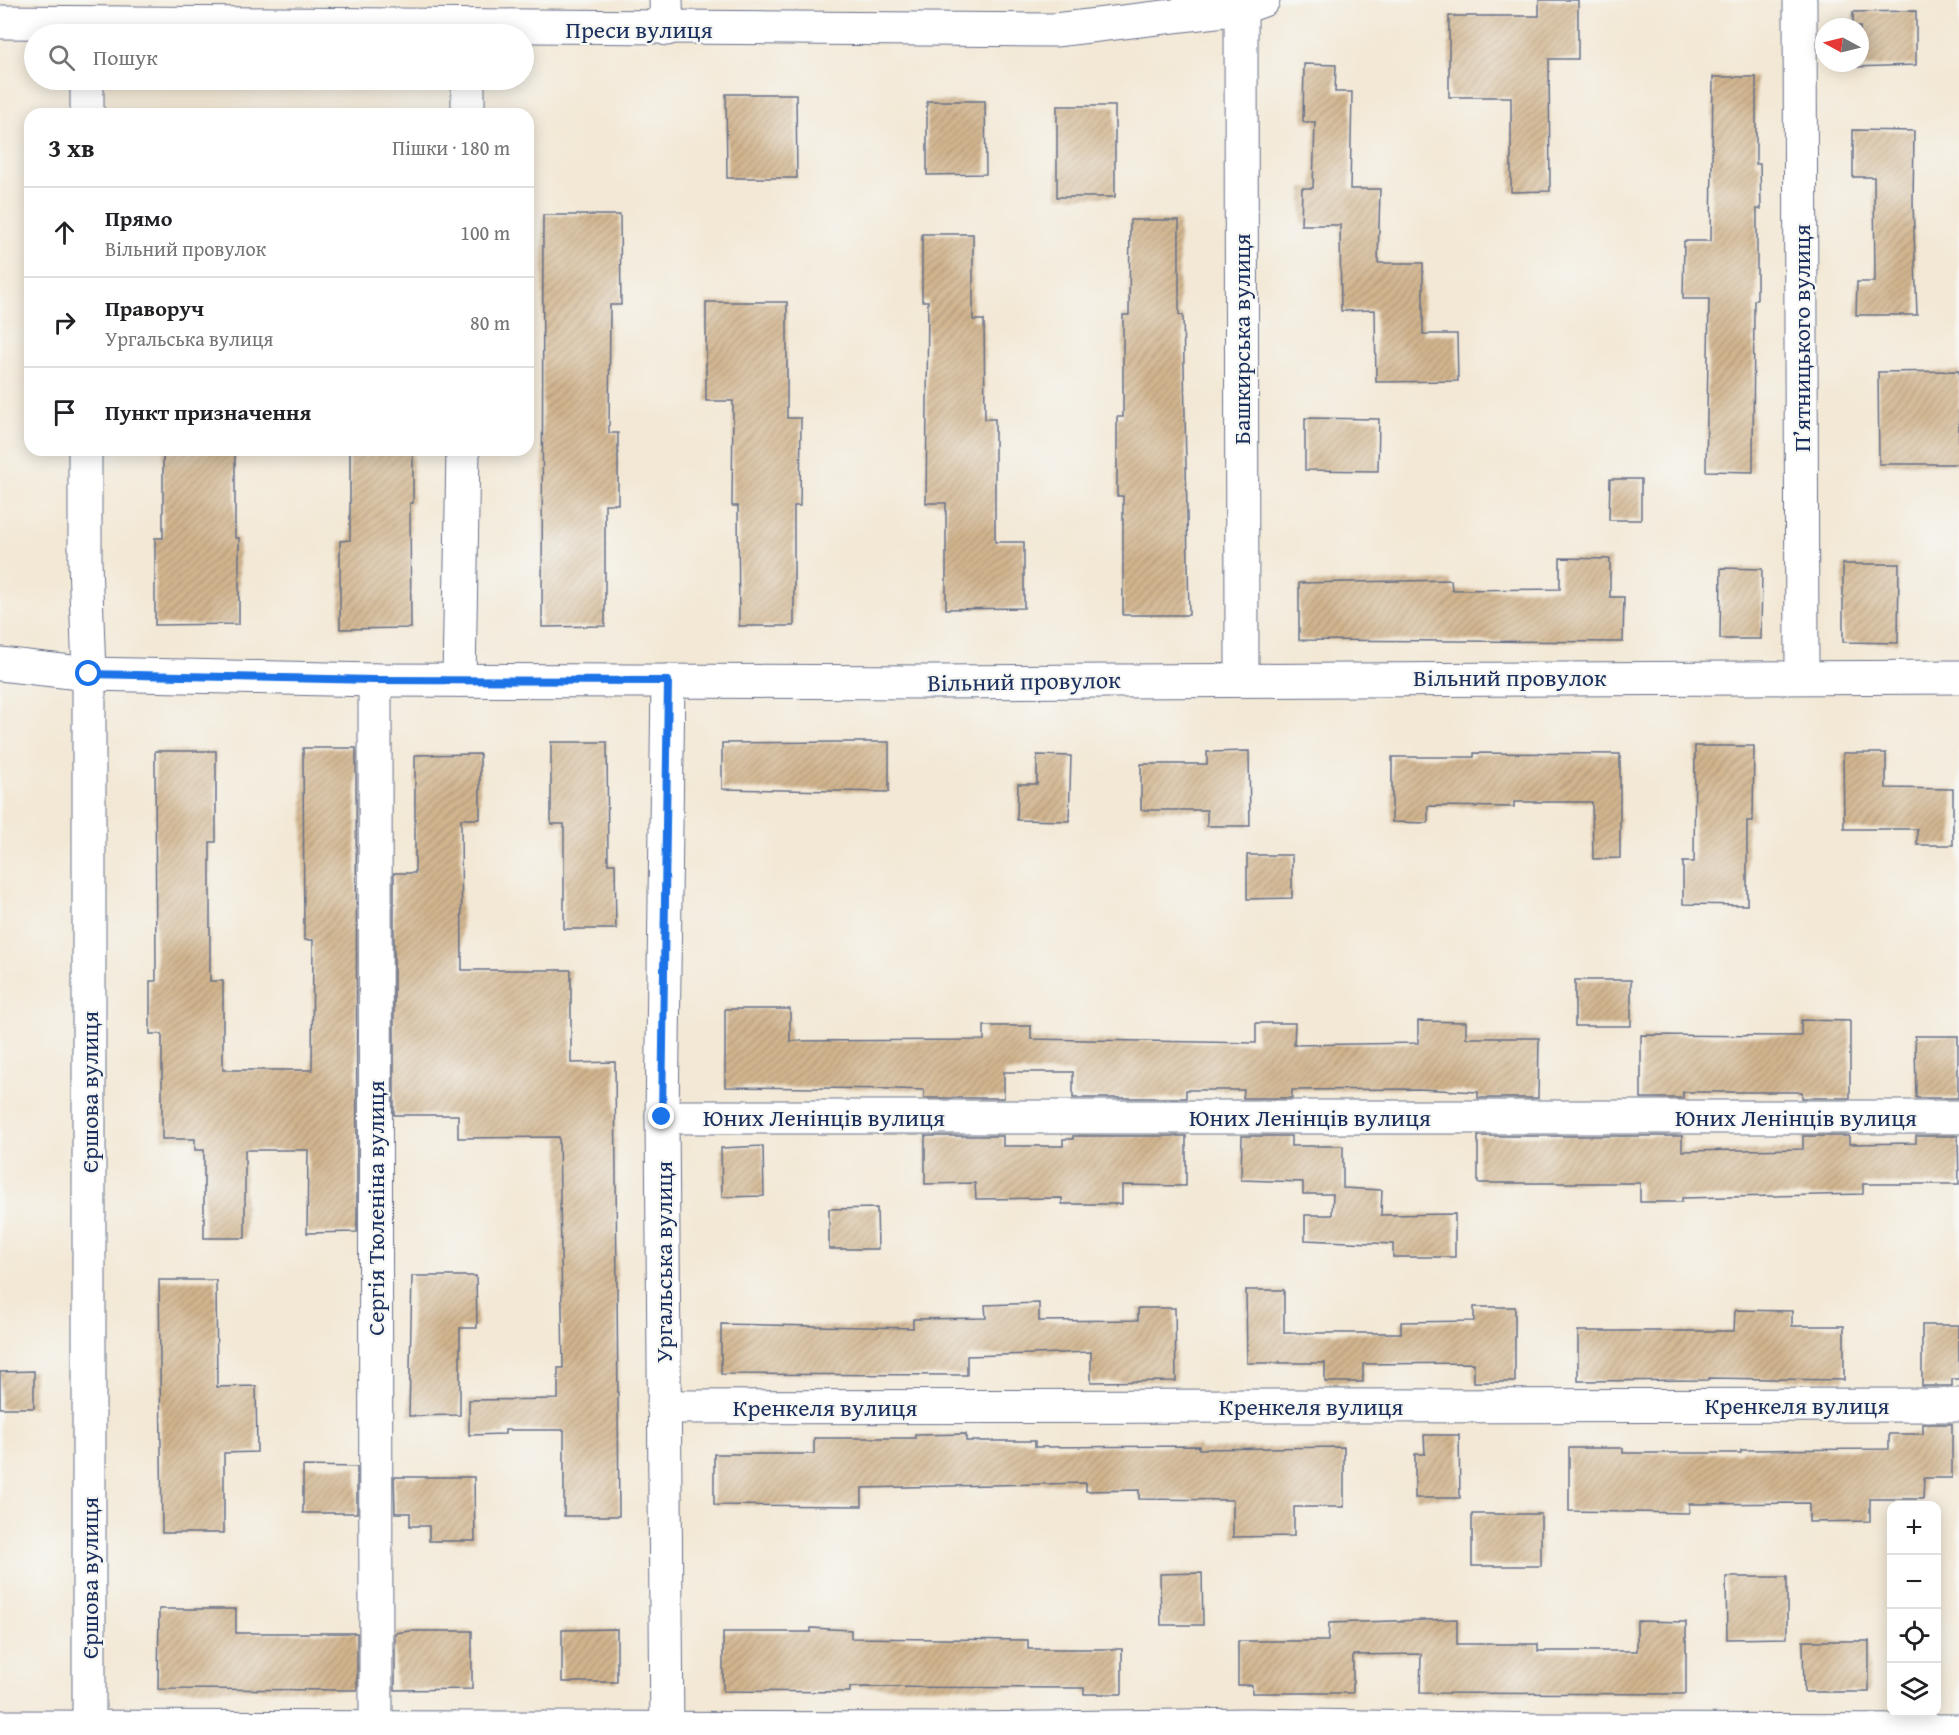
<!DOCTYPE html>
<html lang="uk">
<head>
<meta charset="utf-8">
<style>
  :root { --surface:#fff; --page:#f2f2f2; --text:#202124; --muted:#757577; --line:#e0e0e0 }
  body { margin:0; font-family:"Gentium Book Plus",serif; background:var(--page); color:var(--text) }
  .controls { position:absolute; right:18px; bottom:18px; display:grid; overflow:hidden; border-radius:12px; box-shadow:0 3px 15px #0003 }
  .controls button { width:54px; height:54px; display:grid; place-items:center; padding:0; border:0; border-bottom:2px solid var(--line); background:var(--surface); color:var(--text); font:30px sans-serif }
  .compass { position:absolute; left:1815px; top:18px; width:54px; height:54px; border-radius:50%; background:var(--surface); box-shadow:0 3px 15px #0003; rotate:277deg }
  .stop { position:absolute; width:18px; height:18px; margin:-14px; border:4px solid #1a73e8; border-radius:50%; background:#fff }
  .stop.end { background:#1a73e8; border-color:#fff; box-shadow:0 2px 6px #0008 }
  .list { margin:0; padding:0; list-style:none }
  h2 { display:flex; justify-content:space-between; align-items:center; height:78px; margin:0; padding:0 24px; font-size:26px }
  h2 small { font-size:20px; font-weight:400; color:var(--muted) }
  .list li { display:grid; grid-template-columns:39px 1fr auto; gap:18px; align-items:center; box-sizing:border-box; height:90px; padding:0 24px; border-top:2px solid var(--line) }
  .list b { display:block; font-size:22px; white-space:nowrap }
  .list p { margin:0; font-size:20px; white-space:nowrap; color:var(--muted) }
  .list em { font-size:20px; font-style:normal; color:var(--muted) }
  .icon { flex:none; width:33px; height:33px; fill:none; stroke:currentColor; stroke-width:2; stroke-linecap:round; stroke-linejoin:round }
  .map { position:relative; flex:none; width:1959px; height:1735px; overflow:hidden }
  .search { position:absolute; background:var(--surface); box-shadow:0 3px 15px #0003; left:24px; top:24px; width:510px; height:66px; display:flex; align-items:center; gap:15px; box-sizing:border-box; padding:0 21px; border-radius:33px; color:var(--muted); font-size:22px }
  .panel { position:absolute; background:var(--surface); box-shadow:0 3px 15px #0003; left:24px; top:108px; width:510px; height:348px; border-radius:18px }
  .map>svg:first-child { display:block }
  .building { fill:url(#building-hatch) }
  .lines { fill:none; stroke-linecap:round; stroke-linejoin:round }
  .minor-casing { stroke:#677088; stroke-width:35 }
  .minor { stroke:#fff; stroke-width:33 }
  .route { stroke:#1a73e8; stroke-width:8 }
  .labels { text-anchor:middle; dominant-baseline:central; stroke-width:4.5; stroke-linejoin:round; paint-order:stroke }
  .street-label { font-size:24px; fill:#1b2f5e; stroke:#f6f6f2 }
</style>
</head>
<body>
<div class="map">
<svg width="1959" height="1735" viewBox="0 0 1959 1735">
  <defs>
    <pattern id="building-hatch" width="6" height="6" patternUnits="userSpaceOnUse" patternTransform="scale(1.5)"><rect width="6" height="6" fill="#d3b68f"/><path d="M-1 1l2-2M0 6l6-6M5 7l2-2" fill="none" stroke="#aa9478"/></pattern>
  </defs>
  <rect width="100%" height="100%" fill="#f6f6f2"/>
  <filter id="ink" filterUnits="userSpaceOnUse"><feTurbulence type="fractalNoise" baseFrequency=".0167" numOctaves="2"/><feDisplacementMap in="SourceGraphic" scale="12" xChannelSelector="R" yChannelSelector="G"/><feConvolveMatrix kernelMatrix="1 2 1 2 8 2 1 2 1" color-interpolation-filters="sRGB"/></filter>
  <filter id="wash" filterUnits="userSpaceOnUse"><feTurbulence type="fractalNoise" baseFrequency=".008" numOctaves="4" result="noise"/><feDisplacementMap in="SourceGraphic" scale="24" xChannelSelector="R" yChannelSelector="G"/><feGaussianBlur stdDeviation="1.35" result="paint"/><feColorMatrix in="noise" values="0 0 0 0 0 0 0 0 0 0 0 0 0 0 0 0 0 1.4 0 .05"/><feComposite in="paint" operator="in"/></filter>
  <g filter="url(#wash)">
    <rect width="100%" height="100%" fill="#f3e8d5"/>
    <g id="blocks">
      <!-- building -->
      <g class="building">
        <polygon points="1539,0 1578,0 1578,59 1549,59 1550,191 1511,192 1511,97 1449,97 1449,16 1539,16"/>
        <polygon points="1916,11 1916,65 1853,67 1853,63 1860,63 1860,27 1853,27 1853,12"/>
        <polygon points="1304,64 1336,65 1335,92 1352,92 1350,189 1380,189 1378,263 1423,263 1423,334 1457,334 1458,381 1376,382 1375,310 1341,311 1340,225 1301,225 1302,188 1313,188 1315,122 1303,122"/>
        <polygon points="1713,77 1756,77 1756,164 1760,164 1761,209 1757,209 1757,300 1754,300 1753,472 1706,471 1709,299 1683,299 1684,241 1711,241"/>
        <polygon points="726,94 796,94 797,178 727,178"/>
        <polygon points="927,101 985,101 986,174 927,175"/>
        <rect x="1057" y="106" width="58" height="91"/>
        <polygon points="1853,130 1914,131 1913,203 1917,315 1856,315 1857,282 1875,282 1874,177 1853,177"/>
        <polygon points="543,215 620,215 621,305 610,305 609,433 618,433 618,504 605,504 605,626 542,627"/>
        <polygon points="1130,220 1179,220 1179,315 1183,315 1189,615 1123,615 1123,496 1117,496 1117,417 1123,417 1123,315 1129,315"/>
        <polygon points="922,234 973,234 973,320 984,320 985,419 995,419 995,542 1024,542 1024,608 946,609 946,503 926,503 928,301 922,301"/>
        <polygon points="706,302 787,302 787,418 801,418 800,506 794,506 794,626 739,626 738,506 732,506 733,401 706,401"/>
        <polygon points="1959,371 1959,464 1879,464 1878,372"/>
        <polygon points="1305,418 1379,419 1378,471 1305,470"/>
        <polygon points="163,450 235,450 235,538 239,538 239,624 155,625 155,538 163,538"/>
        <polygon points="350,450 413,450 413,503 410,503 411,628 340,629 340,541 350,540"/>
        <polygon points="1610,479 1641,479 1641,520 1609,520"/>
        <polygon points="1560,558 1610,559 1610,597 1624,597 1623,642 1299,640 1299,583 1451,580 1452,590 1560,589"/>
        <polygon points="1843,564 1899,564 1898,643 1843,642"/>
        <polygon points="1721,568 1762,569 1761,639 1720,639"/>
        <polygon points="551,742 607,742 608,864 615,864 616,929 564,929 564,824 551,824"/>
        <polygon points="837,742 889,742 889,792 722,789 722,743"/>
        <polygon points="1695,746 1754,746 1753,821 1747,821 1747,905 1683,904 1683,862 1694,862"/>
        <polygon points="303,748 356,748 357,1232 307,1233 308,1150 245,1150 245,1238 204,1238 204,1150 195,1150 195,1139 162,1139 162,1034 150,1034 150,981 156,981 155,751 216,751 216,842 210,842 210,981 223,981 223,1070 312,1070 313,940 304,940"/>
        <polygon points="1249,751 1250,826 1207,826 1207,810 1141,810 1141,764 1207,764 1207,752"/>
        <polygon points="1474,753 1620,754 1620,858 1593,859 1592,802 1514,802 1514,807 1428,806 1428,823 1392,822 1392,757 1474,757"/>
        <polygon points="1843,753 1886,753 1886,788 1953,789 1953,845 1917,845 1917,829 1844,829"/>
        <polygon points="480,754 480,819 461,819 462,970 571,970 571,1063 615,1062 619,1516 564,1516 564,1430 505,1430 505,1434 469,1435 469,1400 558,1399 558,1368 563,1368 559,1137 458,1138 458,1115 394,1115 394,873 415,873 415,755"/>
        <polygon points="1037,755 1071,756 1069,821 1017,820 1018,784 1037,784"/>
        <polygon points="1247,855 1292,855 1292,898 1247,899"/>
        <rect x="1575" y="980" width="56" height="46"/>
        <polygon points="725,1009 790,1009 790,1041 984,1040 984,1026 1031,1026 1031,1039 1256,1043 1256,1023 1295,1023 1294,1045 1418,1043 1418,1021 1466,1022 1466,1038 1539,1038 1538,1098 1478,1098 1478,1092 1418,1089 1292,1090 1292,1098 1243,1098 1244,1090 1186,1090 1186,1098 1073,1098 1073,1072 1004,1072 1004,1098 924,1098 924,1090 897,1089 725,1087"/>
        <polygon points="1801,1020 1850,1021 1850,1098 1802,1098 1802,1092 1683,1092 1683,1098 1641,1098 1641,1035 1801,1036"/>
        <polygon points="1915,1036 1958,1036 1958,1098 1916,1098"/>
        <polygon points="925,1136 1003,1136 1003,1146 1063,1146 1063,1139 1073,1139 1073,1136 1186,1136 1186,1186 1122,1185 1122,1204 1062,1204 1062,1198 976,1199 975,1183 925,1184"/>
        <polygon points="1242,1136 1291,1136 1291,1146 1343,1146 1343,1188 1382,1190 1381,1215 1455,1214 1455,1257 1393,1257 1393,1244 1305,1240 1305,1215 1332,1215 1333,1194 1303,1194 1303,1182 1241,1180"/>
        <polygon points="1478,1136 1682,1136 1682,1151 1803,1149 1803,1136 1849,1136 1849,1144 1916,1143 1916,1136 1958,1136 1959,1184 1863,1184 1863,1194 1682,1198 1682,1202 1640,1202 1640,1183 1478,1183"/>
        <polygon points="763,1146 764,1196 722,1197 721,1148"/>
        <polygon points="877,1208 878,1249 829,1249 829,1209"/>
        <polygon points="412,1276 476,1276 477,1328 460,1328 460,1415 409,1416"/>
        <polygon points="159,1280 216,1280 217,1387 256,1386 257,1452 224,1453 224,1533 162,1533"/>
        <polygon points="1246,1290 1284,1290 1284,1333 1401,1333 1401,1322 1474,1321 1474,1307 1515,1307 1515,1382 1474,1382 1474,1363 1363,1364 1363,1382 1325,1382 1325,1363 1247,1363"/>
        <polygon points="1039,1303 1039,1321 1138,1320 1138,1308 1175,1308 1176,1381 1091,1382 1091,1352 967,1356 967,1375 721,1374 721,1324 913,1328 913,1319 986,1318 985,1305"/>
        <polygon points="1735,1310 1792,1311 1792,1326 1844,1326 1844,1380 1709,1378 1709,1380 1578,1381 1578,1331 1734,1331"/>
        <polygon points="1922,1325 1959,1325 1959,1379 1952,1379 1952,1386 1922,1386"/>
        <polygon points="34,1371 34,1408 0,1408 0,1372"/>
        <polygon points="1923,1424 1952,1424 1952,1478 1924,1478 1923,1499 1870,1499 1870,1521 1809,1522 1809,1503 1689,1504 1689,1513 1569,1511 1569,1448 1623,1448 1623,1453 1741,1453 1741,1450 1889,1449 1889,1434 1923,1434"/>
        <polygon points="966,1434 966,1441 1035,1441 1035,1447 1199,1446 1199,1449 1344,1447 1344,1507 1294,1507 1294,1536 1233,1537 1233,1500 1139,1499 1139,1490 1086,1491 1086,1483 862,1488 862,1506 714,1505 714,1454 814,1454 814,1438 915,1438 915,1435"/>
        <polygon points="1424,1435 1459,1435 1460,1498 1415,1498 1415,1454 1425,1454"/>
        <polygon points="303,1466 357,1467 357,1513 303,1513"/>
        <polygon points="394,1477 474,1477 475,1541 429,1541 429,1526 410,1526 410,1513 395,1513"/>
        <rect x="1472" y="1514" width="69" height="52"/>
        <polygon points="1202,1573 1203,1625 1161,1625 1160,1574"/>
        <polygon points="1726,1577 1787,1577 1787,1638 1727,1639"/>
        <polygon points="159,1609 236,1609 236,1633 357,1633 357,1690 158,1689"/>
        <polygon points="1457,1619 1457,1644 1538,1644 1538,1651 1637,1651 1637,1621 1686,1622 1686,1694 1420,1693 1421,1654 1353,1655 1353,1693 1252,1693 1252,1685 1238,1685 1238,1641 1328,1641 1329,1623"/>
        <polygon points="811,1628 851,1630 851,1638 1028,1640 1028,1649 1122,1649 1122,1694 1084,1694 1084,1688 850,1687 850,1692 723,1691 723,1632 811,1632"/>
        <polygon points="617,1629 617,1682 562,1682 562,1630"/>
        <polygon points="410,1631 472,1631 472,1689 395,1690 395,1633"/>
        <polygon points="1803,1641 1869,1641 1869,1692 1804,1692"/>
      </g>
    </g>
  </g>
  <g filter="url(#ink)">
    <use href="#blocks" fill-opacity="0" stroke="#677088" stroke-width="1.5"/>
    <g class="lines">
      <defs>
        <g id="minor">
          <polyline points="666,0 667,29"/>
          <polyline points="1241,0 1242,679"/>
          <polyline points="1800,0 1802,676"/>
          <polyline points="0,22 1055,30 1241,8 1263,0"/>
          <polyline points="87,114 87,80"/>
          <polyline points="468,114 468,80"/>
          <polyline points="85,450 85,562 89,674 89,1735"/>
          <polyline points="0,664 89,674 375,680 931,682 1959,677"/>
          <polyline points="375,680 376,1735"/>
          <polyline points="459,680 463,450"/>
          <polyline points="662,1117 1959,1117"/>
          <polyline points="663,1407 1959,1405"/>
          <polyline points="0,1727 965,1729 1248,1725 1542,1730 1959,1731"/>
          <polyline points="667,1735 662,1117 668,681"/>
        </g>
      </defs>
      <!-- minor casing -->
      <use href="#minor" class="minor-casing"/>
      <!-- minor -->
      <use href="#minor" class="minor"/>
    </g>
  </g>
  <g class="lines" filter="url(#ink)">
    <!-- route -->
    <polyline class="route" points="89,674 375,680 668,681 662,1117"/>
  </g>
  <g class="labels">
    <!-- street labels -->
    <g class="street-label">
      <text x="639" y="29">Преси вулиця</text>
      <text transform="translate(1801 338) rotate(-90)">П’ятницького вулиця</text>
      <text transform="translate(1241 339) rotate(-90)">Башкирська вулиця</text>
      <text x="1510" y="677">Вільний провулок</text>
      <text transform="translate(1024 681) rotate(-1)">Вільний провулок</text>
      <text transform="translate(89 1092) rotate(-90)">Єршова вулиця</text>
      <text x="824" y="1117">Юних Ленінців вулиця</text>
      <text x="1310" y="1117">Юних Ленінців вулиця</text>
      <text x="1796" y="1117">Юних Ленінців вулиця</text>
      <text transform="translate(375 1208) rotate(-90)">Сергія Тюленіна вулиця</text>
      <text transform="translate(663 1262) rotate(-90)">Ургальська вулиця</text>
      <text x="1797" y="1405">Кренкеля вулиця</text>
      <text x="1311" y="1406">Кренкеля вулиця</text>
      <text x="825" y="1407">Кренкеля вулиця</text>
      <text transform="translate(89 1578) rotate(-90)">Єршова вулиця</text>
    </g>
  </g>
</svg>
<div class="controls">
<button>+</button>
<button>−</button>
<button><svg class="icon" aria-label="locate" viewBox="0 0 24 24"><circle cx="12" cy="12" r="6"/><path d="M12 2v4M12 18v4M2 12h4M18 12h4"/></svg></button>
<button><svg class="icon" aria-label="layers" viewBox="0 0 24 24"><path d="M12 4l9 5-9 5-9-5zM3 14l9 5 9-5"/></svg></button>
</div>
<svg class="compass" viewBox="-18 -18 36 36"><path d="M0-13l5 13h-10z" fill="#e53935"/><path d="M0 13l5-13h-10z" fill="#757577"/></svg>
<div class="stop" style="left:89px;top:674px"></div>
<div class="stop end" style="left:662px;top:1117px"></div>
<div class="search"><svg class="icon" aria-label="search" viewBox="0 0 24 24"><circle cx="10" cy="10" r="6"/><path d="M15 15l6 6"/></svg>Пошук</div>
<section class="panel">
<h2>3 хв<small>Пішки · 180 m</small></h2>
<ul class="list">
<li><svg class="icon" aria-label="ahead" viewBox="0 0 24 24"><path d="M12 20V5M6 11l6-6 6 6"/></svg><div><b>Прямо</b><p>Вільний провулок</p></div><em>100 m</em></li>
<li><svg class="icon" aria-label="right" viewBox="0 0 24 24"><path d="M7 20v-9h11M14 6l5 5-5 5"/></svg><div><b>Праворуч</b><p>Ургальська вулиця</p></div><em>80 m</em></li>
<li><svg class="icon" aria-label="arrive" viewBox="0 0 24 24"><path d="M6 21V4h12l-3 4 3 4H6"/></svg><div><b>Пункт призначення</b></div></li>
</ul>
</section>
</div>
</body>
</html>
